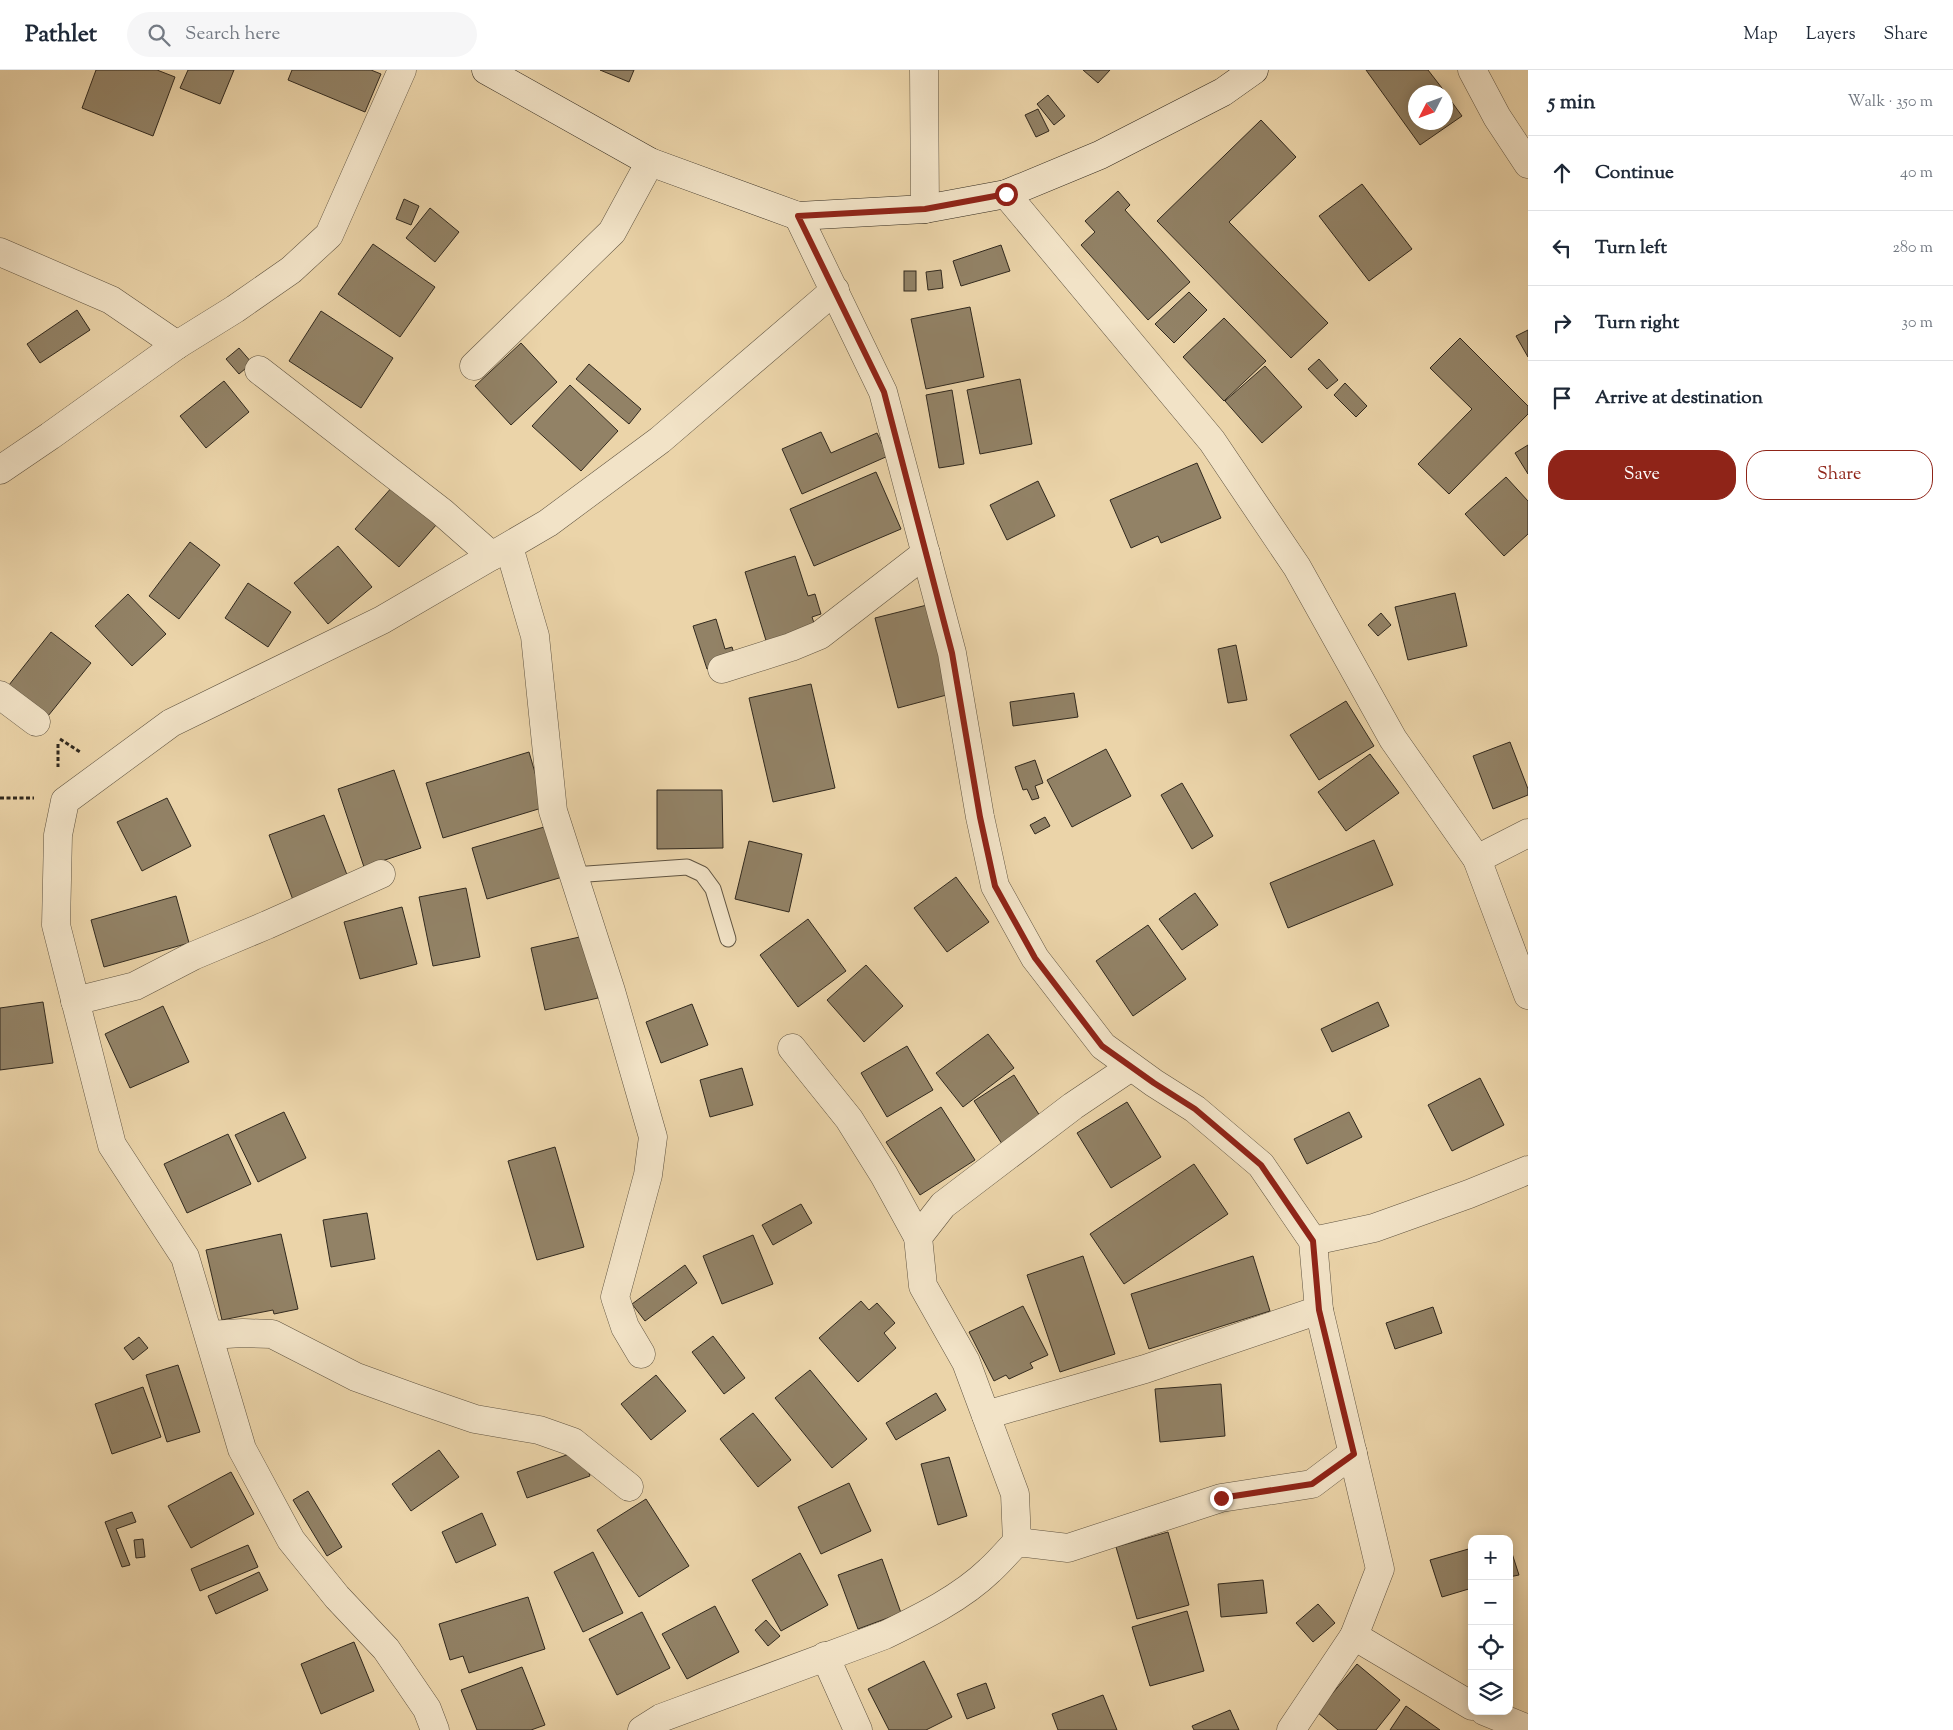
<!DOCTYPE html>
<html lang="en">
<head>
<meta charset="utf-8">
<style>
  :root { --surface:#fff; --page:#f6f6f7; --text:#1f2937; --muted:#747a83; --line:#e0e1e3; --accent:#8f2418 }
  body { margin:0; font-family:"Sorts Mill Goudy",serif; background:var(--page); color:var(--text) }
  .controls { position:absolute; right:15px; bottom:15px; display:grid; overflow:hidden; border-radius:10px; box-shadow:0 2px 12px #0003 }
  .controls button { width:45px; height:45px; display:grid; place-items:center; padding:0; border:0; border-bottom:1px solid var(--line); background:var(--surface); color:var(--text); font:25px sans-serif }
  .compass { position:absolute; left:1408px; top:15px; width:45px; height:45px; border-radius:50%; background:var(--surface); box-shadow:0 2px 12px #0003; rotate:228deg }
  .stop { position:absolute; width:15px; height:15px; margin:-11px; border:4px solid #8f2418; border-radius:50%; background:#fff }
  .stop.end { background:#8f2418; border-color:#fff; box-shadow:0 1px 5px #0008 }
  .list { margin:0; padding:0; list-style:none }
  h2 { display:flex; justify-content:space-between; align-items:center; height:65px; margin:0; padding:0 20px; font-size:21px }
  h2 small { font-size:16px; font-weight:400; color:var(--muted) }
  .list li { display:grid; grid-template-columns:32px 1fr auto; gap:15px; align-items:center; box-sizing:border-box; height:75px; padding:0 20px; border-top:1px solid var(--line) }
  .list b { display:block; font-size:19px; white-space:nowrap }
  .list em { font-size:16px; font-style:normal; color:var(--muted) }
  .actions { display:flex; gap:10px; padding:15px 20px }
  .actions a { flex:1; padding:11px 0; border:1px solid var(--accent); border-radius:20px; text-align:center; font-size:18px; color:var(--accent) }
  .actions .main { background:var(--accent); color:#fff }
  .icon { flex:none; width:28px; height:28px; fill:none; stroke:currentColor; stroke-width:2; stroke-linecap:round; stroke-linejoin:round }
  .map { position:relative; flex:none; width:1528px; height:1660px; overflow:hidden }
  header { display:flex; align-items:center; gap:30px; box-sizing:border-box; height:70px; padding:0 25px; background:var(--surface); border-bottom:1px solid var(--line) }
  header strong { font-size:24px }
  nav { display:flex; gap:28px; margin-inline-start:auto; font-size:18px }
  .search { width:350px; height:45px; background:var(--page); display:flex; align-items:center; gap:12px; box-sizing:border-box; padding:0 18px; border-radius:28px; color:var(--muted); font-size:19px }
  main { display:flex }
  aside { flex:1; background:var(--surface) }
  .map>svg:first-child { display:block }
  .building { fill:#928266; stroke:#31291e }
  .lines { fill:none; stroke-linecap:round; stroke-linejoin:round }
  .lane-casing { stroke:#605441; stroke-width:17 }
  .street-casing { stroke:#605441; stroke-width:29 }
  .secondary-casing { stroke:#31291e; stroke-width:29 }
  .path { stroke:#31291e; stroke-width:3; stroke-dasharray:4 2.5; stroke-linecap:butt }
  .lane { stroke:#f2e3c7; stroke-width:15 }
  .street { stroke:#f2e3c7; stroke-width:28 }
  .secondary { stroke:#f2e3c7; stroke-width:28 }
  .route { stroke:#8f2418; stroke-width:6 }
</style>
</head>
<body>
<header>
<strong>Pathlet</strong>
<div class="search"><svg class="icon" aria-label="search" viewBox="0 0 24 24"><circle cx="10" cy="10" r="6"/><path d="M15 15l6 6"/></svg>Search here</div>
<nav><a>Map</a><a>Layers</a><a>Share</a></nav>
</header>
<main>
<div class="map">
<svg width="1528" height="1660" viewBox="0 0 1528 1660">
  <rect width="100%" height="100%" fill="#ebd4a9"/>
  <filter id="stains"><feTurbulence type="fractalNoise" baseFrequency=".004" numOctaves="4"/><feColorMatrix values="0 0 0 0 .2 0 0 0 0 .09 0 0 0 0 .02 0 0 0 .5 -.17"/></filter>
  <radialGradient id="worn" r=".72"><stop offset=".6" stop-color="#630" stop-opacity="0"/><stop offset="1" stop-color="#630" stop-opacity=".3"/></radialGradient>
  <!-- building -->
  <g class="building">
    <polygon points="96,0 157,0 175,7 153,66 82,38"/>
    <polygon points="188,0 234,0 220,34 180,18"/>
    <polygon points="292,0 371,0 381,4 365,42 288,10"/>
    <polygon points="600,0 634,0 629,12"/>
    <polygon points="1083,0 1110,0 1098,13"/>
    <polygon points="1366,0 1428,0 1445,22 1416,22 1416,52 1446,52 1446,24 1462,46 1420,75"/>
    <polygon points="1048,25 1065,46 1054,55 1037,34"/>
    <polygon points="1038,39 1049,61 1036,67 1025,45"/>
    <polygon points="1261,50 1296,87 1229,152 1328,253 1291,288 1157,151"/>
    <polygon points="1362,114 1412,179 1369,211 1319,146"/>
    <polygon points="1118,121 1130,135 1125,140 1190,212 1148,250 1081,175 1095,162 1085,151"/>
    <polygon points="404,129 419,136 411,155 396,149"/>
    <polygon points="430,138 459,162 435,192 406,168"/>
    <polygon points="373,174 435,217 400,267 338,224"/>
    <polygon points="1001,175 1010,201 961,216 953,191"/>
    <polygon points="941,200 943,218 928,220 926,202"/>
    <rect x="904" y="201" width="12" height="20"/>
    <polygon points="1189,222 1207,240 1174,273 1155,254"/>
    <polygon points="970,237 984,307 926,319 911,249"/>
    <polygon points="77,240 90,260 40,293 27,274"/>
    <polygon points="321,241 393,288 361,338 289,291"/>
    <polygon points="1224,248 1266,291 1224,331 1183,287"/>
    <polygon points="1528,260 1528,287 1516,266"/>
    <polygon points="1460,268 1528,336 1528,344 1449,424 1418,394 1472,339 1430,298"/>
    <polygon points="521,273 557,312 511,355 475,316"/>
    <polygon points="239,278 252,293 239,304 226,289"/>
    <polygon points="1319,289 1338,310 1327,319 1308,299"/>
    <polygon points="589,294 641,339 629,354 576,309"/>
    <polygon points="1265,296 1302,337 1262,373 1225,331"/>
    <polygon points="1020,309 1032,374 980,384 967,320"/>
    <polygon points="224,311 249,342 206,378 180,346"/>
    <polygon points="1345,313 1367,336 1356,347 1334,325"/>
    <polygon points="570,315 618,361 581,401 532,356"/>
    <polygon points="952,320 964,394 939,398 926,325"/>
    <polygon points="821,362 831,383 877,363 888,386 802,424 782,379"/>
    <polygon points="1528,375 1528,404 1515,383"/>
    <polygon points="1197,393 1221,448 1161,473 1158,466 1131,478 1110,430"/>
    <polygon points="876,402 901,459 814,496 790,439"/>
    <polygon points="1506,407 1528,431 1528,464 1504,486 1465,444"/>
    <polygon points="1038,411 1055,446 1007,470 990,435"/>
    <polygon points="393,416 437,454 399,497 355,459"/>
    <polygon points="190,472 220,495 179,549 149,526"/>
    <polygon points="338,476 372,517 328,554 294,513"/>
    <polygon points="795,486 808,526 815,524 821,544 812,547 817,562 768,577 745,502"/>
    <polygon points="248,513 291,542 268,577 225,548"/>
    <polygon points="1455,523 1467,576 1408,590 1395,537"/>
    <polygon points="128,524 166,564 132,596 95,556"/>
    <polygon points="931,534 954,623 898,638 875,548"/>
    <polygon points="1381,543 1391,555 1378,566 1368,555"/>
    <polygon points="716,549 725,579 732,577 736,590 707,599 693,556"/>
    <polygon points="51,562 91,593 48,646 9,615"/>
    <polygon points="1236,575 1247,630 1228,633 1218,579"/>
    <polygon points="811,614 835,718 773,732 749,628"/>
    <polygon points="1074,623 1078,647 1013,656 1010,632"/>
    <polygon points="1346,631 1374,676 1319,710 1290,665"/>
    <polygon points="1510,672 1528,719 1528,725 1493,739 1473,686"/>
    <polygon points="1106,679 1131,726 1072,757 1047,710"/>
    <polygon points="529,682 545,737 443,768 426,713"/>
    <polygon points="1370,684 1399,723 1346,761 1318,722"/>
    <polygon points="1035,690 1043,713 1035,716 1039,728 1032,730 1027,719 1023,720 1015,697"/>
    <polygon points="394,700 421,778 364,797 338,719"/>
    <polygon points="1182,713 1213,766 1192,779 1161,725"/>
    <polygon points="657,720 722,720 723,778 657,779"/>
    <polygon points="167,728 191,776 142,801 117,752"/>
    <polygon points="324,745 349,810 293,830 269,765"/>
    <polygon points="1045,747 1050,756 1035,764 1030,755"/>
    <polygon points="551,755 566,806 487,829 472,778"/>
    <polygon points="1374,770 1393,815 1288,858 1270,813"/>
    <polygon points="749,771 802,784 789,842 735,829"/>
    <polygon points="956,807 989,852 947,882 914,838"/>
    <polygon points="466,818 480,887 433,896 419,827"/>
    <polygon points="1195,823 1218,855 1182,880 1159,849"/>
    <polygon points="176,826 189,873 104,897 91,850"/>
    <polygon points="402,837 417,894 360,909 344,852"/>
    <polygon points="808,849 846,901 798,937 760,885"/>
    <polygon points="1148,855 1186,909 1133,946 1096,891"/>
    <polygon points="584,866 598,928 545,940 531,878"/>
    <polygon points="866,895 903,936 864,972 827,930"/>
    <polygon points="43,932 53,993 0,1000 0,938"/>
    <polygon points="1378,932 1389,956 1332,982 1321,959"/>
    <polygon points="692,934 708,975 661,993 646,952"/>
    <polygon points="163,936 189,992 130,1018 105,964"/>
    <polygon points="988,964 1014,998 963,1037 936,1003"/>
    <polygon points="907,976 933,1020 887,1047 861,1003"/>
    <polygon points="742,998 753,1035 710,1047 700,1010"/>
    <polygon points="1014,1005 1045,1054 1006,1080 974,1031"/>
    <polygon points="1480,1008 1504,1055 1452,1081 1428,1035"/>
    <polygon points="1127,1032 1161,1087 1111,1118 1077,1063"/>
    <polygon points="941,1037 975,1090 920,1125 886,1072"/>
    <polygon points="284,1042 306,1088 258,1112 235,1065"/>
    <polygon points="1349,1042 1362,1067 1307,1094 1294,1069"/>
    <polygon points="228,1064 251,1114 187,1143 164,1094"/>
    <polygon points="555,1077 584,1177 537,1190 508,1091"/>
    <polygon points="1194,1094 1228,1144 1124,1214 1090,1164"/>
    <polygon points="801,1134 812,1153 773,1175 762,1155"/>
    <polygon points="367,1143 375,1189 331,1197 323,1150"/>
    <polygon points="281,1164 298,1239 274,1244 273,1240 222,1250 206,1180"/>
    <polygon points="753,1165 773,1214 722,1234 703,1186"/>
    <polygon points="1083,1186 1115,1284 1060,1302 1027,1205"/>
    <polygon points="1253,1186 1270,1241 1149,1279 1131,1224"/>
    <polygon points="685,1195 697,1213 645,1251 632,1234"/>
    <polygon points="861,1231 869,1240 877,1233 895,1253 884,1263 896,1278 858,1312 819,1268"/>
    <polygon points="1023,1236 1048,1285 1030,1293 1033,1298 1009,1309 1006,1305 994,1311 969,1262"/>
    <polygon points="1433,1237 1442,1263 1395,1279 1386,1253"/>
    <polygon points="713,1266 745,1308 724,1324 692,1282"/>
    <polygon points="139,1267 148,1278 133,1290 124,1278"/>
    <polygon points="178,1295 200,1362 167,1372 146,1305"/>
    <polygon points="810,1300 867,1369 832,1398 775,1328"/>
    <polygon points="656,1305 686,1341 651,1370 621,1334"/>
    <polygon points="1221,1314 1225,1366 1160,1372 1155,1319"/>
    <polygon points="143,1317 161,1367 112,1384 95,1334"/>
    <polygon points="936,1323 946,1340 896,1370 886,1353"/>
    <polygon points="753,1343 791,1390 758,1417 720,1369"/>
    <polygon points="439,1380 459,1407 411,1441 392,1414"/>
    <polygon points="581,1380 590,1406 527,1428 517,1402"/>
    <polygon points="949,1387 967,1446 938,1455 921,1394"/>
    <polygon points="231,1402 254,1444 191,1478 168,1436"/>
    <polygon points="849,1413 871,1461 821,1484 798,1437"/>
    <polygon points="308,1421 342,1477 327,1486 293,1430"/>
    <polygon points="646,1429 689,1496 639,1527 597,1460"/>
    <polygon points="132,1442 136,1452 116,1459 130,1495 122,1497 105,1452"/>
    <polygon points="482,1443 496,1475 456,1493 442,1462"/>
    <polygon points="1168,1462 1189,1535 1137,1549 1116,1477"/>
    <polygon points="143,1469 145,1487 136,1488 134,1470"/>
    <polygon points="1509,1474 1519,1505 1509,1507"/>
    <polygon points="248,1475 258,1497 200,1521 191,1499"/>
    <polygon points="1472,1478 1472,1518 1442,1527 1430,1490"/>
    <polygon points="593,1482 623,1543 583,1562 554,1502"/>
    <polygon points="800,1483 828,1535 781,1561 752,1510"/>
    <polygon points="882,1489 901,1543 858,1559 838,1505"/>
    <polygon points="259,1502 268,1520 216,1544 208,1526"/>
    <polygon points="1263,1510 1267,1543 1221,1547 1218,1514"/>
    <polygon points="528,1527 545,1579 469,1603 463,1586 450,1590 439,1554"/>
    <polygon points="1318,1534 1335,1553 1313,1572 1296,1553"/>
    <polygon points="715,1536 739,1582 687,1609 662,1564"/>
    <polygon points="1187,1541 1204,1601 1150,1616 1132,1557"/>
    <polygon points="642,1542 670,1598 617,1625 589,1569"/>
    <polygon points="766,1550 780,1566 768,1576 755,1560"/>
    <polygon points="354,1572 374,1621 321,1644 301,1594"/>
    <polygon points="924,1591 952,1647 926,1660 889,1660 868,1619"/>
    <polygon points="1357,1594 1400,1630 1376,1660 1338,1660 1317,1642"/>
    <polygon points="522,1597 545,1655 531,1660 477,1660 461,1620"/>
    <polygon points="986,1613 995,1638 967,1649 957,1624"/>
    <polygon points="1103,1625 1117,1660 1058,1660 1052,1644"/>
    <polygon points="1406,1636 1440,1660 1390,1660"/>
    <polygon points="1230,1640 1239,1660 1194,1660 1192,1656"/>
  </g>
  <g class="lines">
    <defs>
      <polyline id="lane" points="573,805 687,797 702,804 713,819 728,869"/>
      <g id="street">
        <polyline points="924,0 925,139"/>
        <polyline points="1472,0 1497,47 1528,94"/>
        <polyline points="1006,124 1212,371 1297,497 1393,669 1477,789 1528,925"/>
        <polyline points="798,146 883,322 952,583 980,747 995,816 1035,888 1103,976 1154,1013 1195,1039 1261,1095 1313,1171 1319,1240 1380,1499 1354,1566 1291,1660"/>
        <polyline points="0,182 111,230 177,275"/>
        <polyline points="474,296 612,162 650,92"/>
        <polyline points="259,300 442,442 492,486"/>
        <polyline points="0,400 50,366 177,275 235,239 291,200 329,165 402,0"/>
        <polyline points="509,477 535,566 553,741 611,921 653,1067 648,1105 615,1227 625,1257 641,1284"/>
        <polyline points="722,599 791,577 820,565 926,483"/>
        <polyline points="0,625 36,652"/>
        <polyline points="1477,789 1528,763"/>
        <polyline points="75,931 135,916 193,886 267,855 381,804"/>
        <polyline points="792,978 849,1049 884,1105 918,1167"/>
        <polyline points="1313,1171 1374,1158 1469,1124 1528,1100"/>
        <polyline points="209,1265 243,1263 272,1264 356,1307 414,1328 475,1349 539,1360 573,1372 629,1417"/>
        <polyline points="986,1345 1145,1299 1319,1240"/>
        <polyline points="1017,1472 1015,1424 966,1292 923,1216 918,1167 943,1135 1073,1036 1131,997"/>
        <polyline points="1354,1566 1472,1636"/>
        <polyline points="825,1586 858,1660"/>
        <polyline points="1484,1641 1528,1659"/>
        <polyline points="435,1660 427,1639 386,1579 337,1527 291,1470 242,1379 185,1187 112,1075 56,855 58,765 65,731 171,653 382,550 548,453 660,370 835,220"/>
        <path d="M642 1660 661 1648 885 1565C922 1547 961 1528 990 1500 1000 1491 1008 1481 1017 1472L1068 1478 1221 1428 1312 1414 1353 1383"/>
      </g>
      <polyline id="secondary" points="486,0 650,92 798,146 925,139 1006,124 1100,85 1223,22 1254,0"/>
    </defs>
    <!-- lane casing -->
    <use href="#lane" class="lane-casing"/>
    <!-- street casing -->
    <use href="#street" class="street-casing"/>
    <!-- secondary casing -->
    <use href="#secondary" class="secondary-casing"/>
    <!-- path -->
    <g class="path">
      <polyline points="60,669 80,682"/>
      <polyline points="58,674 58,697"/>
      <polyline points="0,728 34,728"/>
    </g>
    <!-- lane -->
    <use href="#lane" class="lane"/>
    <!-- street -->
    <use href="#street" class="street"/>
    <!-- secondary -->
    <use href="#secondary" class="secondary"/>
  </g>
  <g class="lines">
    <!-- route -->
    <polyline class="route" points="1006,124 925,139 798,146 884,322 952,583 980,747 995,816 1035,888 1102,976 1154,1013 1195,1039 1261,1095 1313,1171 1319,1240 1354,1384 1312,1414 1221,1428"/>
  </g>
  <rect width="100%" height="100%" filter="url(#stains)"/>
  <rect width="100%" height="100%" fill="url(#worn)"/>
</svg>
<div class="controls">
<button>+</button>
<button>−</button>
<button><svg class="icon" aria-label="locate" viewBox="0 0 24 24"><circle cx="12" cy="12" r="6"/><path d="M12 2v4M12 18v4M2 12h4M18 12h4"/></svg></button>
<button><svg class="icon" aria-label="layers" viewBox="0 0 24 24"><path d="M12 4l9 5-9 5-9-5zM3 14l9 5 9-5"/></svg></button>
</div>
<svg class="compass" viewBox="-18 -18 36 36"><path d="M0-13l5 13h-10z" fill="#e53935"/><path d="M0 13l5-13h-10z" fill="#747a83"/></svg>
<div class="stop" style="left:1006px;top:124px"></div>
<div class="stop end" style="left:1221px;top:1428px"></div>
</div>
<aside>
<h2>5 min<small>Walk · 350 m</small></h2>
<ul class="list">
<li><svg class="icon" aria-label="ahead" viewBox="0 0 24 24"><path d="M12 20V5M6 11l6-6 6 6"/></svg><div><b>Continue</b></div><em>40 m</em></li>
<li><svg class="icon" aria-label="left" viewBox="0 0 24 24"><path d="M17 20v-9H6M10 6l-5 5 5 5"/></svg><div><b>Turn left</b></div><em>280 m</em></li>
<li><svg class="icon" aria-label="right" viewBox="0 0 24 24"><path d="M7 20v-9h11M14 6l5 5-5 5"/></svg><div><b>Turn right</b></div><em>30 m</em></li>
<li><svg class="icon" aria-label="arrive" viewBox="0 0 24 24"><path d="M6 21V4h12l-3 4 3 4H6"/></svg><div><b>Arrive at destination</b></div></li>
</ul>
<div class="actions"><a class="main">Save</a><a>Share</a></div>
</aside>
</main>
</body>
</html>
